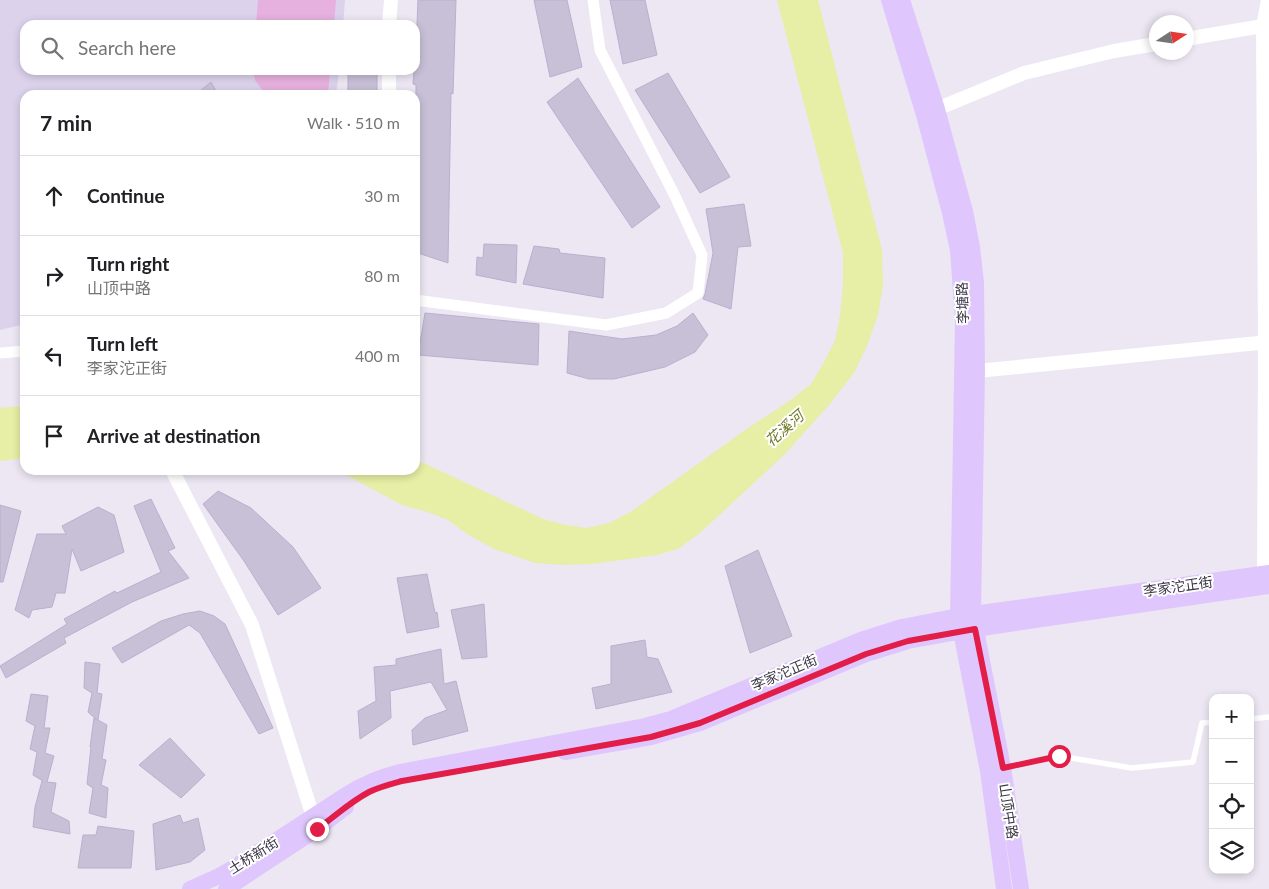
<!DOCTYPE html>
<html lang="en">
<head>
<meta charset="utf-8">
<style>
  :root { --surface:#fff; --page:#f2f2f2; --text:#202124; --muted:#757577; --line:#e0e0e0 }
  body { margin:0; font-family:Lato,"Noto Sans SC",sans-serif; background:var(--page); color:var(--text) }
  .controls { position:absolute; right:15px; bottom:15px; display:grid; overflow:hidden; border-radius:10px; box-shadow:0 2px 8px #0003 }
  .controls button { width:45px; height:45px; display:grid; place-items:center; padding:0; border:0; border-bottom:1px solid var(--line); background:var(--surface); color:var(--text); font:25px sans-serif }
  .compass { position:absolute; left:1149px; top:15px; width:45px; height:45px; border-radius:50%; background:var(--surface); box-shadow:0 2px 8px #0003; rotate:78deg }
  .stop { position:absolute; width:15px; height:15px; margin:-11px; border:4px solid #e11d48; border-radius:50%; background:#fff }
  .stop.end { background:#e11d48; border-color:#fff; box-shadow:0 1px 5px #0008 }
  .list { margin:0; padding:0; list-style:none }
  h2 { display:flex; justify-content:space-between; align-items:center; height:65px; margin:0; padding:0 20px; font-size:21px }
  h2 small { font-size:16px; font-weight:400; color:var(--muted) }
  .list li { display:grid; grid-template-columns:32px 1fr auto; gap:15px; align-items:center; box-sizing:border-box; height:80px; padding:0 20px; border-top:1px solid var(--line) }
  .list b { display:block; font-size:19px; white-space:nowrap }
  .list p { margin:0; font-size:16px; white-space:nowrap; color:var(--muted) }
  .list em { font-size:16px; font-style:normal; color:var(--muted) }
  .icon { flex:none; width:28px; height:28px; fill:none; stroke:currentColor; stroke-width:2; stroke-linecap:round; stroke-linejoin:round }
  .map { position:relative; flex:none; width:1269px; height:889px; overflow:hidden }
  .search { position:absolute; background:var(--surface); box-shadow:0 2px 8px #0003; left:20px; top:20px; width:400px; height:55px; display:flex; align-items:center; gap:12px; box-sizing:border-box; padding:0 18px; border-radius:15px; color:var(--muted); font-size:19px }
  .panel { position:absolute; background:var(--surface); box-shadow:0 2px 8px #0003; left:20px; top:90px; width:400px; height:385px; border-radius:15px }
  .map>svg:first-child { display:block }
  .education { fill:#dcd2ec }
  .green { fill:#e6b1df }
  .water { fill:#e7eea5 }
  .building { fill:#c7c0d7; stroke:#bab0cf }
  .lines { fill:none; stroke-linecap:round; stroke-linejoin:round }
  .service { stroke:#fff; stroke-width:5.5 }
  .minor { stroke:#fff; stroke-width:11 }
  .tertiary { stroke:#fff; stroke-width:14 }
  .secondary { stroke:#dfc7fd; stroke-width:16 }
  .route { stroke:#e11d48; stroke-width:6 }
  .labels { text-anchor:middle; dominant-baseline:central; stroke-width:4; stroke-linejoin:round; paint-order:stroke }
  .street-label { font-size:14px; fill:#3b3646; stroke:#fff }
  .water-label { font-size:15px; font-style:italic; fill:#6f7826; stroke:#fff }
</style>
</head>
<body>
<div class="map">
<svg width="1269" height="889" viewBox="0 0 1269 889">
  <rect width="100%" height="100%" fill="#ece7f3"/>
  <!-- education -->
  <polygon class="education" points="0,0 345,0 343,25 25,25 25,70 339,70 336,95 25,95 25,324 0,330"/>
  <!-- green -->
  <g class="green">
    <polygon points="258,0 336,0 334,25 256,25"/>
    <polygon points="253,70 330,70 328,94 266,95 255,80"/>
  </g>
  <!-- water -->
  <g class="water">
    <polygon points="777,0 818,0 882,250 883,285 878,315 867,346 854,373 829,405 785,454 700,533 678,549 657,555 592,564 563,565 535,563 494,549 467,534 448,520 428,512 402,505 337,470 415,470 415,459 543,519 566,525 586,528 609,523 632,511 748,428 788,402 811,384 824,362 835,341 840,315 843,286 843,253"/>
    <polygon points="25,406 25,458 0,461 0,408"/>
  </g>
  <!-- building -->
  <g class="building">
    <polygon points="418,0 456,0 453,94 451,93 448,263 415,252 416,85 413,84 414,70 415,70"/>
    <polygon points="534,0 567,0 582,67 550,77"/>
    <polygon points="610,0 645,0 657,55 623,64"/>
    <rect x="348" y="70" width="29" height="25"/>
    <polygon points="668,73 730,177 700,193 635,90"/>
    <polygon points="578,78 660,207 632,228 547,102"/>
    <polygon points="211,82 218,95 195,95"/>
    <polygon points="744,204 751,246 738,247 731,309 703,299 705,294 713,253 706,209"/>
    <polygon points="484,244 517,245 516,283 476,275 477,257 483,258"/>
    <polygon points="534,246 559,249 560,253 605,258 603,298 523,284"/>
    <polygon points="425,313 539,324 538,365 418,355"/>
    <polygon points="693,313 708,335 695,352 665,367 614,379 589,379 567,373 569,331 622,339 656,335 677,326"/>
    <polygon points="218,491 251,508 293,547 321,588 278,615 244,561 203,504"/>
    <polygon points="151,499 175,548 168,551 189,578 132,602 64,638 66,643 6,678 0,666 67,624 64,619 115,591 117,593 161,572 134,506"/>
    <polygon points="0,505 21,511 3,582 0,582"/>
    <polygon points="98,507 114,515 124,552 81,571 72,549 65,593 56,593 52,607 32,610 29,618 15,610 37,534 66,534 62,526"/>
    <polygon points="758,550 792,636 750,653 725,566"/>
    <polygon points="427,574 435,613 437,612 439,627 407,633 397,578"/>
    <polygon points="484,604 487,657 462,659 451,610"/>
    <polygon points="200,611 214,616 225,624 273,728 259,734 200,633 189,625 122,663 112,648 161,621 183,614"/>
    <polygon points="645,640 647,657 658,659 672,692 596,709 592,688 611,684 611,646"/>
    <polygon points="441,649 444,684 456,681 468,731 413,745 412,730 425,718 447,710 431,682 390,691 391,718 360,739 358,711 376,701 374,667 396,665 396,659"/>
    <polygon points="85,662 100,664 97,693 102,694 98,720 107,725 102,759 106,760 101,785 108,788 106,818 89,813 93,788 87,784 91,747 90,747 94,718 97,720 88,712 92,693 84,688"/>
    <polygon points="31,694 48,696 44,728 50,728 45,753 54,756 47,782 56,783 51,812 69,821 70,834 33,827 35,807 42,781 43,781 33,775 37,752 30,749 35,726 26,721"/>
    <polygon points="170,738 205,775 181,798 139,765"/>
    <polygon points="180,815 183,823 198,818 205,850 190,862 156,870 153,824"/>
    <polygon points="98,826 134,831 131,868 78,868 83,835 96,835"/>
  </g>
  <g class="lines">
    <!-- service -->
    <g class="service">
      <polyline points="1250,719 1269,717"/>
      <polyline points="1005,767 1059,756 1132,768 1193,762 1202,723 1213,722"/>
    </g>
    <!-- minor -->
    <g class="minor">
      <polyline points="415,300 606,325 666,313 698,293 702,255 675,196 600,50 593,0"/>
      <polyline points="0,353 25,351"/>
    </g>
    <!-- tertiary -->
    <g class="tertiary">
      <polyline points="389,25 391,0"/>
      <polyline points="1186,39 1269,25"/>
      <polyline points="389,95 389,70"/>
      <polyline points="927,113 1024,73 1114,51 1156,44"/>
      <polyline points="977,371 1269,342"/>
      <polyline points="174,474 252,625 316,826"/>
      <polyline points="1264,584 1265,342 1263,26 1268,0"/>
    </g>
    <!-- secondary -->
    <g class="secondary">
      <polyline points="889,0 924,115 950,213 958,250 963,321 958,616 988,771 1004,889"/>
      <polyline points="902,0 937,109 965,211 972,247 976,283 977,371 973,615 1003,767 1021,889"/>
      <polyline points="565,752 651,737 700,723 866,654 908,641 975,629 1269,586"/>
      <path d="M190 889 219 876 235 867 346 795C363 784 380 777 400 772L645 726 671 719 861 640 902 627 958 616 1269 573"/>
      <polyline points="226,889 317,829 346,807"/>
    </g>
  </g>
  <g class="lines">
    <!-- route -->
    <path class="route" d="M317 829C334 817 350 802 369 792 379 787 391 784 402 781L651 737 700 723 866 654 908 641 975 629 1003 768 1059 756"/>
  </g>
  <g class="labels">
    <!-- street labels -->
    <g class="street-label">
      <text transform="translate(962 303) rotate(-92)">李塘路</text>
      <text transform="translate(1178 586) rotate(-8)">李家沱正街</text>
      <text transform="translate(784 672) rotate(-23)">李家沱正街</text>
      <text transform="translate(1009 811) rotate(81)">山顶中路</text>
      <text transform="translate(253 855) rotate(-32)">土桥新街</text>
    </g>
    <!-- water labels -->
    <g class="water-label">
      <text transform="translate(784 428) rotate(-41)">花溪河</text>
    </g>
  </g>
</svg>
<div class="controls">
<button>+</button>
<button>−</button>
<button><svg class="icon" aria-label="locate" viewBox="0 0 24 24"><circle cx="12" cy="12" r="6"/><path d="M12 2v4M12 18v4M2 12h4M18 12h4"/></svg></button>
<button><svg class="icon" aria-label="layers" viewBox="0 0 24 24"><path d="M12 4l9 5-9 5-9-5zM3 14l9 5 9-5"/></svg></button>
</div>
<svg class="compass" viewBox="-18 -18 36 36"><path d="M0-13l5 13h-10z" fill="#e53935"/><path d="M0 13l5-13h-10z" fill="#757577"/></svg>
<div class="stop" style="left:1059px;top:756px"></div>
<div class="stop end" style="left:317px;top:829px"></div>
<div class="search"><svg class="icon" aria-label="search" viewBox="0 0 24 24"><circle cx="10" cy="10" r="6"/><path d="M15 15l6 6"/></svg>Search here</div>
<section class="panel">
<h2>7 min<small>Walk · 510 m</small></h2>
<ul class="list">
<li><svg class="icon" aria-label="ahead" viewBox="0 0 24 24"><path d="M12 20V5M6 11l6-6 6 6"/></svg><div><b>Continue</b></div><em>30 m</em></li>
<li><svg class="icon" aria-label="right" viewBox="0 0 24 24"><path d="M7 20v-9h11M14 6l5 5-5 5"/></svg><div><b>Turn right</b><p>山顶中路</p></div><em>80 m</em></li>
<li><svg class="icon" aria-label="left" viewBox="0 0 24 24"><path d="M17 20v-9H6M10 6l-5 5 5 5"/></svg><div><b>Turn left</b><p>李家沱正街</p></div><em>400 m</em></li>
<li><svg class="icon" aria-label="arrive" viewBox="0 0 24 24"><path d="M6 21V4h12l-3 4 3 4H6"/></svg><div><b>Arrive at destination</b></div></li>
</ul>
</section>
</div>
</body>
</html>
